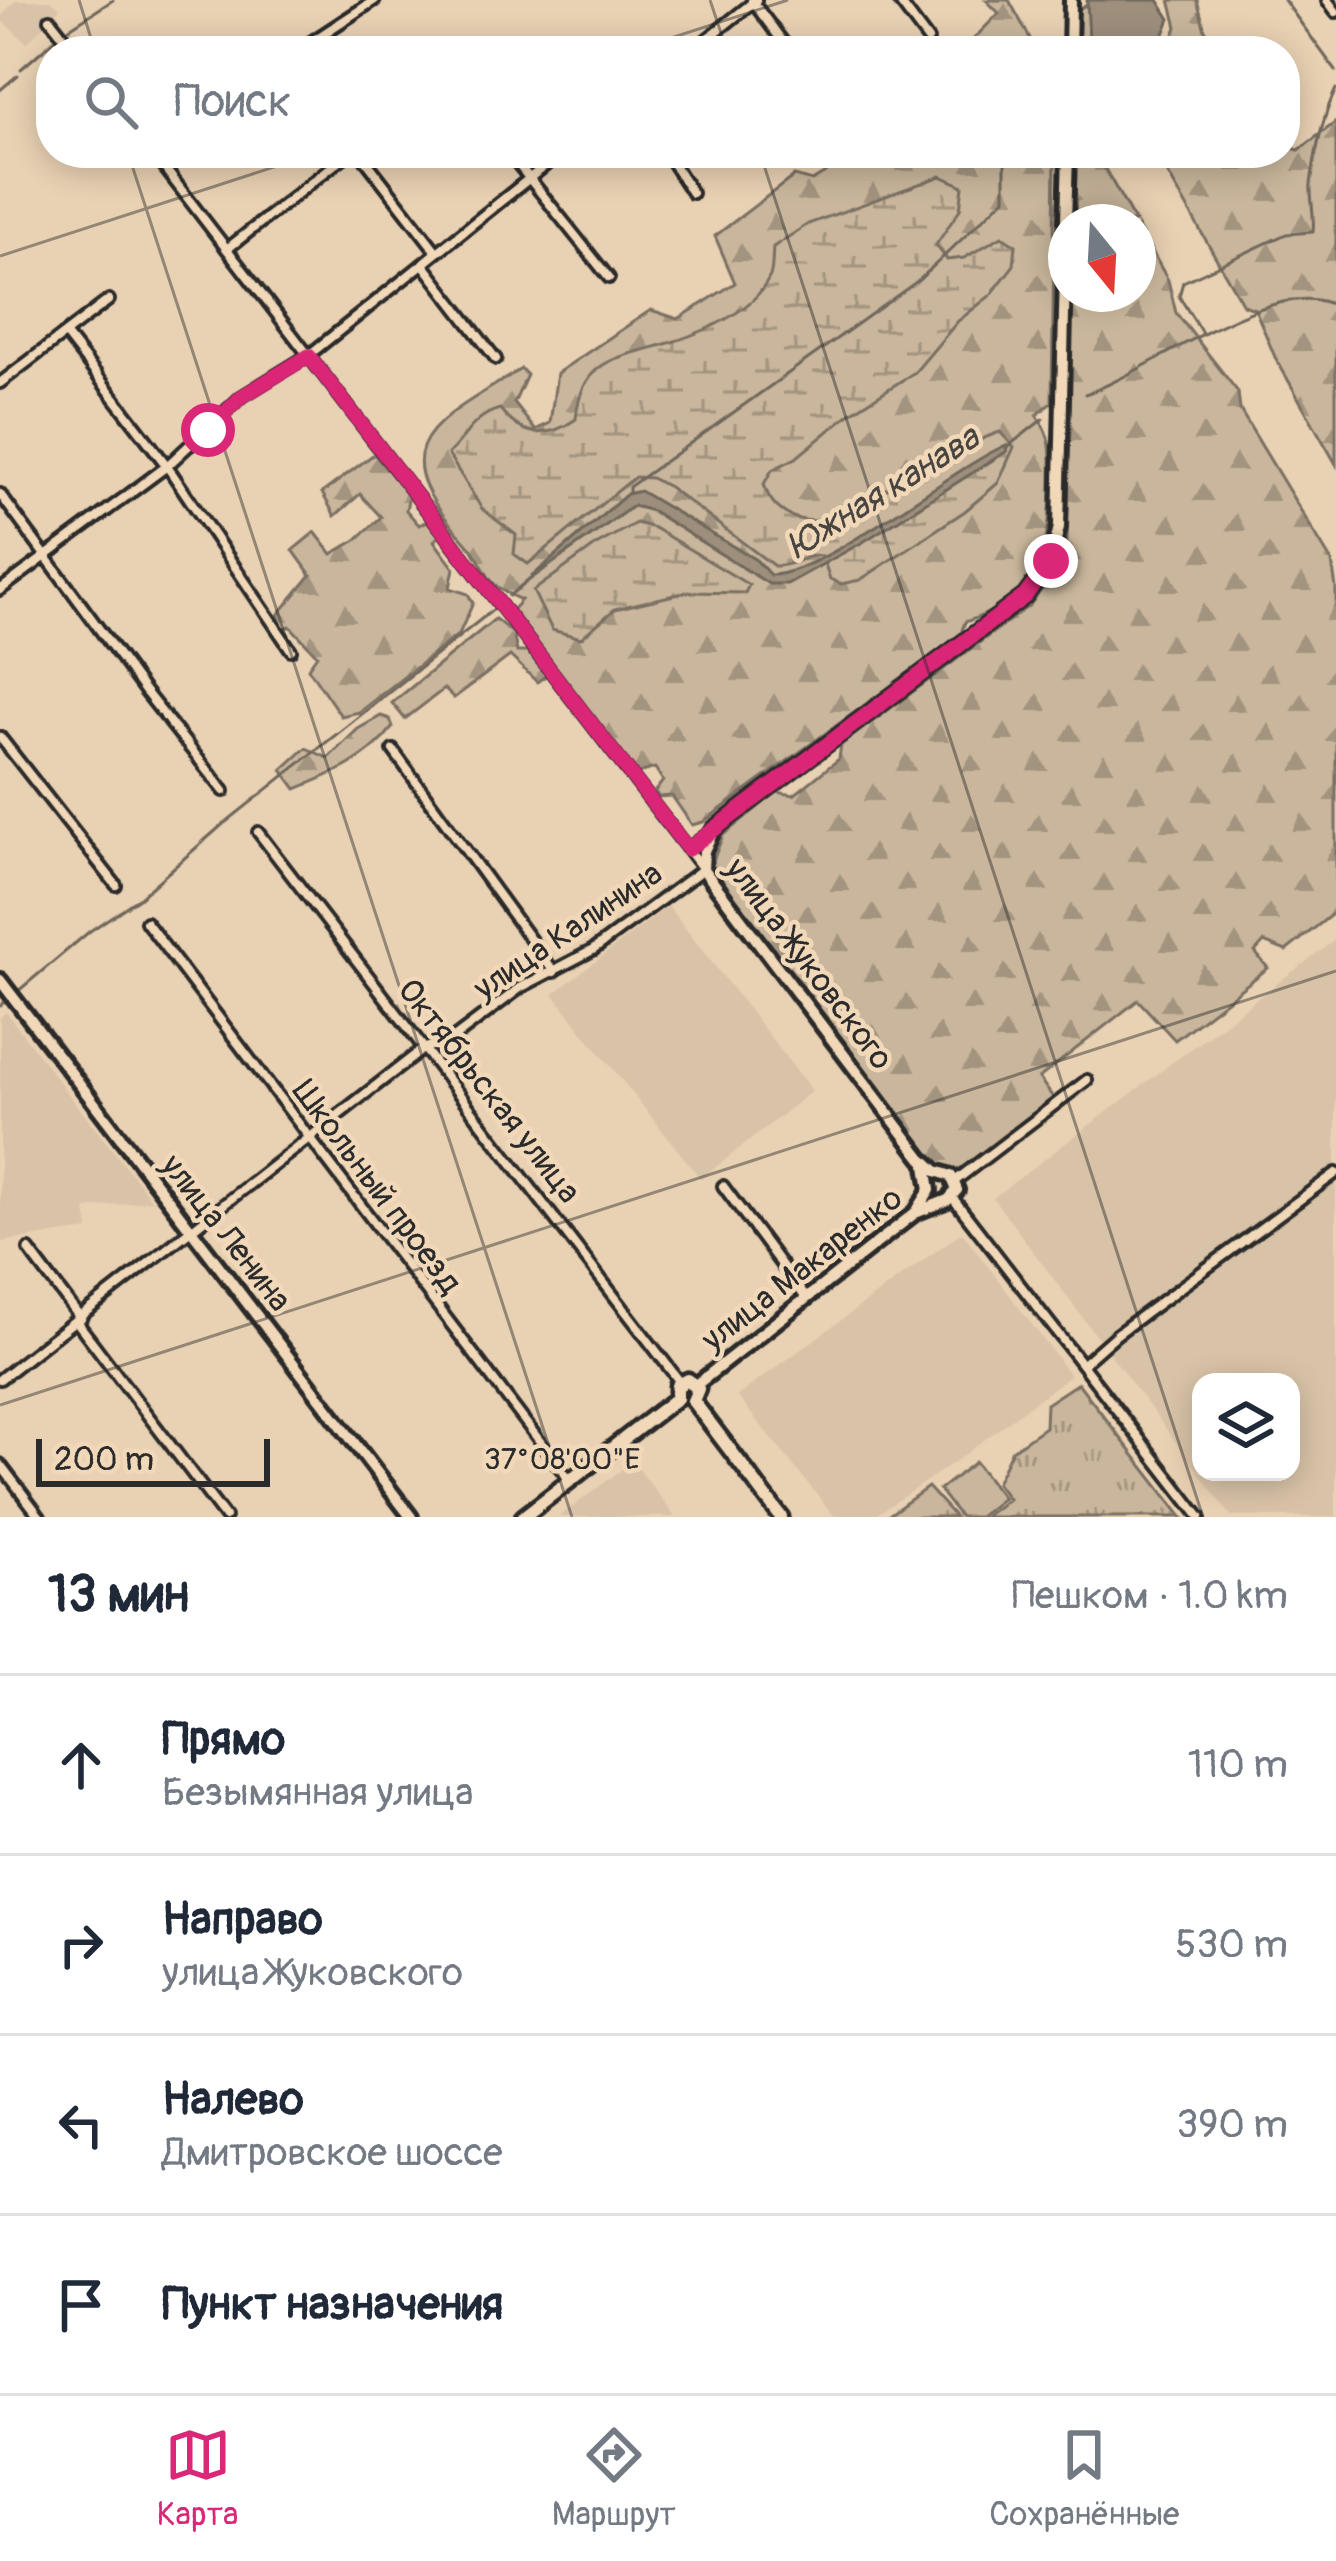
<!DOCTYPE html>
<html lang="ru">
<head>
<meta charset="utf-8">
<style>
  :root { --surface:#fff; --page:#f6f6f7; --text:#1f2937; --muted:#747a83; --line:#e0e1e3; --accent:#db2777 }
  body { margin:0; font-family:Pangolin,sans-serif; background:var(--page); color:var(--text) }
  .controls { position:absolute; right:36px; bottom:36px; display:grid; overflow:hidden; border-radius:24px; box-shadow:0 6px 30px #0003 }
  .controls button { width:108px; height:108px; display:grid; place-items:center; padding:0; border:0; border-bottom:3px solid var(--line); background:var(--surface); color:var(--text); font:60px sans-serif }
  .compass { position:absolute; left:1048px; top:204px; width:108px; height:108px; border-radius:50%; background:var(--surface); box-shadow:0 6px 30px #0003; rotate:162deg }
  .scale { position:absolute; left:36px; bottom:30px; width:234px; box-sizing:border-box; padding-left:12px; border:6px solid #2b2b2b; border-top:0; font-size:33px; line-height:42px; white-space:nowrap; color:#2b2b2b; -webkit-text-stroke:9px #f1d8b9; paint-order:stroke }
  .stop { position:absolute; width:36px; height:36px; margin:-27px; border:9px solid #db2777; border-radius:50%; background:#fff }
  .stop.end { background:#db2777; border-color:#fff; box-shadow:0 3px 12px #0008 }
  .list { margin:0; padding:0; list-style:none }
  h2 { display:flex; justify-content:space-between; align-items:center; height:156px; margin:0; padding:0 48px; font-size:51px }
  h2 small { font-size:39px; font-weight:400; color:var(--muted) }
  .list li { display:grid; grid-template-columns:78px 1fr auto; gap:36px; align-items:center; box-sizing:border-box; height:180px; padding:0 48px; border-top:3px solid var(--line) }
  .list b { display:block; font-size:45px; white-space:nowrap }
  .list p { margin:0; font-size:39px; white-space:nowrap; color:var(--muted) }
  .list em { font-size:39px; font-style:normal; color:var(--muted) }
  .icon { flex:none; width:66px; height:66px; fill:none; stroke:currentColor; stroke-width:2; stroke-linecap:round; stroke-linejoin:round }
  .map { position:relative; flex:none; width:1336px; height:1517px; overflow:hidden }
  .search { position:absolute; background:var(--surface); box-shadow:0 6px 30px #0003; left:36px; right:36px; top:36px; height:132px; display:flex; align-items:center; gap:30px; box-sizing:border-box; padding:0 42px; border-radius:48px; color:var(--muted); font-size:45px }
  .sheet { height:876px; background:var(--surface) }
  nav { display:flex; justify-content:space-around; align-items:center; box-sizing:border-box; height:168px; border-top:3px solid var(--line); background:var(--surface); font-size:33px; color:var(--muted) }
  nav a { display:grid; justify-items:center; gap:6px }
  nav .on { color:var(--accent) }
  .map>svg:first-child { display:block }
  .built { fill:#d9c3a8; fill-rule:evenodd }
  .grass { fill:#c9b69c; stroke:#7a7064; stroke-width:3 }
  .forest { fill:url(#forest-firs); stroke:#7a7064; stroke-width:3 }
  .wetland { fill:url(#wetland-marsh); stroke:#7a7064; stroke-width:3 }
  .park { fill:url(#park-tufts); stroke:#7a7064; stroke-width:3 }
  .water { fill:#9e8f7d; stroke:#70675c; stroke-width:3 }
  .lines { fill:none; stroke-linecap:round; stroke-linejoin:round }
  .stream { stroke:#70675c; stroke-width:3 }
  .minor-casing { stroke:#2b2b2b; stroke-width:16 }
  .tertiary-casing { stroke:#2b2b2b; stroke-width:20 }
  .secondary-casing { stroke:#2b2b2b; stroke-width:21 }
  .minor { stroke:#f1d8b9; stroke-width:8 }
  .tertiary { stroke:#f1d8b9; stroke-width:10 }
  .secondary { stroke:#f1d8b9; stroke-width:12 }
  .route { stroke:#db2777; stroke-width:15 }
  .ticks { fill:none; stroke:#2b2b2b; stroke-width:3; stroke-opacity:0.45 }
  .labels { text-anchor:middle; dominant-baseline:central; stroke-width:9; stroke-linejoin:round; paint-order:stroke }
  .street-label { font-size:33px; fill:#2b2b2b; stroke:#f1d8b9 }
  .water-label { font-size:36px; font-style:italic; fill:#484440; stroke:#f1d8b9 }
  .ticks-label { font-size:30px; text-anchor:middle; fill:#2b2b2b; stroke:#f1d8b9; stroke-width:9; stroke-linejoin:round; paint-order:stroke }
</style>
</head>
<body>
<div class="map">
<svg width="1336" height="1517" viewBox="0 0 1336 1517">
  <defs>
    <pattern id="forest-firs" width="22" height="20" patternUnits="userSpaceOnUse" patternTransform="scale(3)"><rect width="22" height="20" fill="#c9b69c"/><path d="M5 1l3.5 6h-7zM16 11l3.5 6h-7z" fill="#a3947f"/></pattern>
    <pattern id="wetland-marsh" width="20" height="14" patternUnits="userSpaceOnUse" patternTransform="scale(3)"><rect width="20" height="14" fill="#c9b69c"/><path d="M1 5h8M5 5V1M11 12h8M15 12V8" fill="none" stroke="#a3947f"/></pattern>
    <pattern id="park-tufts" width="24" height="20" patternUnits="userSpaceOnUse" patternTransform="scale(3)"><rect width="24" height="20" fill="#c9b69c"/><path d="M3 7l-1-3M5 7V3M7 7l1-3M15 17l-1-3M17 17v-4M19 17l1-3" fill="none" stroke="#a3947f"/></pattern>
  </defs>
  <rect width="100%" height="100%" fill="#e9d1b3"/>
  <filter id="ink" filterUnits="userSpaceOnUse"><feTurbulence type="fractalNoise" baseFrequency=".00833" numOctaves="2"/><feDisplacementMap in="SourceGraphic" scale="24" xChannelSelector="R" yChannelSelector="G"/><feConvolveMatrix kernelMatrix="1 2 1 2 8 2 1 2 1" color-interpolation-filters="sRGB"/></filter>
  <g filter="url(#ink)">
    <!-- built -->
    <g class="built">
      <polygon points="15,0 51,0 60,8 27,43 0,19"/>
      <polygon points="668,906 812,1091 701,1179 553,994"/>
      <path d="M1336 939V1517H1232L993 1198ZM1201 1382H1291V1472H1201Z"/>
      <polygon points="6,1012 76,1104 152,1200 86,1209 89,1230 0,1242 0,1018"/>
      <polygon points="962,1232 1070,1375 959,1459 873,1517 835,1517 737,1396"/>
      <polygon points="633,1461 675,1517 559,1517"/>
    </g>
    <!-- grass -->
    <polygon class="grass" points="975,1462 1003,1498 979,1517 960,1517 939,1490"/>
    <!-- forest -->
    <g class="forest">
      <polygon points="986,0 1009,0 1037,51 962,51 999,13"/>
      <polygon points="1170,0 1197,0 1205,30 1224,51 1167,51 1177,27"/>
      <polygon points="1085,5 1097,20 1104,48 1124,51 1082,51 1077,46 1079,9"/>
      <polygon points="1336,122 1336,464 1275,357 1255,309 1243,305 1156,153 1285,153 1285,146 1299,150"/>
      <path d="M882 153H1055L1052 402 1037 415C1054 442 1051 454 1051 485 1051 554 1036 599 965 622L960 636 703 822 692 825 672 796 658 797 655 791 663 781 655 768 636 774 512 610 521 600C480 583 491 570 465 541 375 444 435 423 521 369L527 375 514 403 535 430 550 423 557 373 651 310 678 319 735 283 715 236 794 176 812 181 854 156 865 164Z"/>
      <polygon points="1075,153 1096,153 1135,222 1074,222"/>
      <polygon points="1138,227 1168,280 1176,313 1238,392 1240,410 1332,562 1336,588 1336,911 1286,951 1264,942 1255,952 1268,968 1175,1040 1138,1000 1039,1078 1054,1099 959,1176 928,1158 720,881 712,863 723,835 777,792 794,795 839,759 841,745 1030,605 1053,574 1071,569 1067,548 1072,294 1138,294"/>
      <polygon points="374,454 409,495 406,510 419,525 433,518 443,532 434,541 454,568 450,588 468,594 473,603 459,634 359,712 341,716 308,668 317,655 290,626 283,629 278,615 311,575 293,550 315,532 332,554 356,540 381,517 360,494 335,516 322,493"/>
      <polygon points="495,619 513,633 517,652 527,652 548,674 537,682 510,656 454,698 444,689 405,719 392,703"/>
      <path d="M381 716 390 719 393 727C368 760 333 774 296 789L282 770 306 748 328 758 358 729Z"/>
    </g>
    <!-- wetland -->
    <g class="wetland">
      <path d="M941 176 963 186 960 209 936 245 947 260 964 258 1002 236 1016 245 1014 265 991 295 958 321 915 372 849 414 796 458 772 470 764 484C774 521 816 531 848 510 854 506 856 500 862 497 873 491 887 490 899 485 934 470 963 444 1000 432L1014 447 998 483 965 511 860 580 841 584 830 579 822 556C804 554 792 567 774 566L669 487 651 478 635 477 528 564 514 554 516 535 482 509 448 454C467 436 473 416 500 409 522 438 548 439 576 419 581 356 621 358 669 343 704 332 754 312 770 276 773 268 772 256 773 247L808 224Z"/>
      <polygon points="636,523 654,528 749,585 745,593 687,592 615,609 581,638 552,630 533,591 598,544"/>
    </g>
    <!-- park -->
    <g class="park">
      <polygon points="1078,1383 1182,1517 984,1517 1008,1499 996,1483 1012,1450 1045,1427 1046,1404"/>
      <polygon points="928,1487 955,1517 886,1517"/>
    </g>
    <!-- water -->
    <g class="water">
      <polygon points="1087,0 1158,0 1170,19 1160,44 1153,51 1122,51 1089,41"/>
      <path d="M1006 445 1007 451 863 542 787 584H769L652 511 633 506 521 586 627 494 640 491 756 560 770 575C822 576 949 470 1006 445Z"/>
    </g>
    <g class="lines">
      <!-- stream -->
      <g class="stream">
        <polyline points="1284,0 1336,71"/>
        <polyline points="68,29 113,0"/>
        <polyline points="21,69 60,35"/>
        <polyline points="0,90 18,75"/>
        <path d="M1203 335 1179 296 1183 282 1286 234 1313 232C1315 216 1310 199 1311 184 1315 154 1323 116 1336 89"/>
        <path d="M1085 394C1145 375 1280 270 1336 307"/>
        <polyline points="1006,448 1043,419"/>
        <polyline points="629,493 629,487 919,280 1005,198 1005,153"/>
        <polyline points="509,596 522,585"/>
        <polyline points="17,992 90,931 139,898 221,826 494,609"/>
        <polyline points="0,1006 4,1002"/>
      </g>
      <defs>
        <g id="minor">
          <polyline points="898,0 928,40"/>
          <polyline points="1327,0 1336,12"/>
          <polyline points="752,1 790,51"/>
          <polyline points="50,19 75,51"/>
          <polyline points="297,51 375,0"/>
          <polyline points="486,51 488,50"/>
          <polyline points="692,51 756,0"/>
          <polyline points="360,153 436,251"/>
          <polyline points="509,153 609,278"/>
          <polyline points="666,153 692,193"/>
          <polyline points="227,249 349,153"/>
          <polyline points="423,264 496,359"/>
          <polyline points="66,335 167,466 291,650"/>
          <polyline points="0,383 109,300"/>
          <polyline points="0,494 144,690 224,791"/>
          <polyline points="0,590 167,466 241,397 309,355 561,153"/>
          <polyline points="0,737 116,885"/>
          <polyline points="393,750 554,972"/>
          <polyline points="258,832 680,1382"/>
          <polyline points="688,849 711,832"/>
          <polyline points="146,922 570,1481"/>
          <polyline points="955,1181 1087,1080"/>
          <polyline points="723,1186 806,1298"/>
          <polyline points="952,1197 1200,1517"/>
          <polyline points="29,1250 81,1319"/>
          <polyline points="77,1322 225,1517"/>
          <polyline points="1084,1363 1117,1334 1336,1173"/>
          <polyline points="0,1379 423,1049 454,1038 520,988 593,950 703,869 153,153"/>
          <polyline points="0,1464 40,1517"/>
        </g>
        <g id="tertiary">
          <polyline points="1070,51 1071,0"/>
          <polyline points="1066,222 1068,153"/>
          <polyline points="0,980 411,1517"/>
          <polyline points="918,1209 930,1190 926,1166"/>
          <polyline points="696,1385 915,1213 948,1200 957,1190 951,1176 936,1171 922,1158 703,869 704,851 714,829 1025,596 1051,561 1059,527 1066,228"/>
        </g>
        <g id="secondary">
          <polyline points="677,1398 677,1386 688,1380 698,1389 693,1401"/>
          <polyline points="693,1401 781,1517"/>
          <polyline points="523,1517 677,1398"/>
        </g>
      </defs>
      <!-- minor casing -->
      <use href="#minor" class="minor-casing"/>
      <!-- tertiary casing -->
      <use href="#tertiary" class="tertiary-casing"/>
      <!-- secondary casing -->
      <use href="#secondary" class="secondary-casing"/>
      <!-- minor -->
      <use href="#minor" class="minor"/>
      <!-- tertiary -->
      <use href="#tertiary" class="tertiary"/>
      <!-- secondary -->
      <use href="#secondary" class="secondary"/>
    </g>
  </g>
  <g class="lines" filter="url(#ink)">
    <!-- route -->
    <polyline class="route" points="208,430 241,397 309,356 688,849 1025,596 1051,561"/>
  </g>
  <!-- ticks -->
  <path class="ticks" d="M79 0 95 51M710 0 727 51M631 51 788 0M128 153 572 1517M760 153 1203 1517M0 256 317 153M0 1405 1336 971"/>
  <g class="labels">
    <!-- street labels -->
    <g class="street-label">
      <text transform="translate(568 931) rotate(-34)">улица Калинина</text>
      <text transform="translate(809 964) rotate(53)">улица Жуковского</text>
      <text transform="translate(489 1091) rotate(52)">Октябрьская улица</text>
      <text transform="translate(377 1187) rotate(53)">Школьный проезд</text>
      <text transform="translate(226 1233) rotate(52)">улица Ленина</text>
      <text transform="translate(802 1269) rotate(-38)">улица Макаренко</text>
    </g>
    <!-- water labels -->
    <g class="water-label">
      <text transform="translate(883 492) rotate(-32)">Южная канава</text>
    </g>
  </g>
  <g class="ticks-label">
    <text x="562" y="1469">37°08'00"E</text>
  </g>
</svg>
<div class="controls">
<button><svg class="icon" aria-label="layers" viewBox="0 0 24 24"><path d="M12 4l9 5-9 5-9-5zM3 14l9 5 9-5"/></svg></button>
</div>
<svg class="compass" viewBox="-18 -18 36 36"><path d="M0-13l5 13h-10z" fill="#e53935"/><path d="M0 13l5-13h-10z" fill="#747a83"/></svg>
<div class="scale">200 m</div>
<div class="stop" style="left:208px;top:430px"></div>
<div class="stop end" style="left:1051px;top:561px"></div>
<div class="search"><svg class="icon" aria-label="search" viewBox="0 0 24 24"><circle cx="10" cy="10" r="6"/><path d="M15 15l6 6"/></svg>Поиск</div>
</div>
<section class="sheet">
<h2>13 мин<small>Пешком · 1.0 km</small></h2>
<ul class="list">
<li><svg class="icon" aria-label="ahead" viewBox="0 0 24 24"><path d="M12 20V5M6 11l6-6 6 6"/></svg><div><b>Прямо</b><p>Безымянная улица</p></div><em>110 m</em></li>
<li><svg class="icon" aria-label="right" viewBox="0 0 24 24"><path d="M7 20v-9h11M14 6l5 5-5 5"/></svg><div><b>Направо</b><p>улица Жуковского</p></div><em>530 m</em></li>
<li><svg class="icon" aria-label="left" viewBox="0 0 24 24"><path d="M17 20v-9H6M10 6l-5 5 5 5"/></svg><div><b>Налево</b><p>Дмитровское шоссе</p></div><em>390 m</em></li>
<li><svg class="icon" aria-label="arrive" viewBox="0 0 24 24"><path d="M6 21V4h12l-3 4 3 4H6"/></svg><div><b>Пункт назначения</b></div></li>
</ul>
</section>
<nav>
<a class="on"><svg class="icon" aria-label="map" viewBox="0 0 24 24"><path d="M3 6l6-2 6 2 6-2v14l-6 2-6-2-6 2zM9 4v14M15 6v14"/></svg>Карта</a>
<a><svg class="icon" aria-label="directions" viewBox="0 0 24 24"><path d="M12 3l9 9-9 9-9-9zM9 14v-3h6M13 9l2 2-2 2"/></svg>Маршрут</a>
<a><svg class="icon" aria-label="saved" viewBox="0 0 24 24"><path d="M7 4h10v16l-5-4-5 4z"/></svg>Сохранённые</a>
</nav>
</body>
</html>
